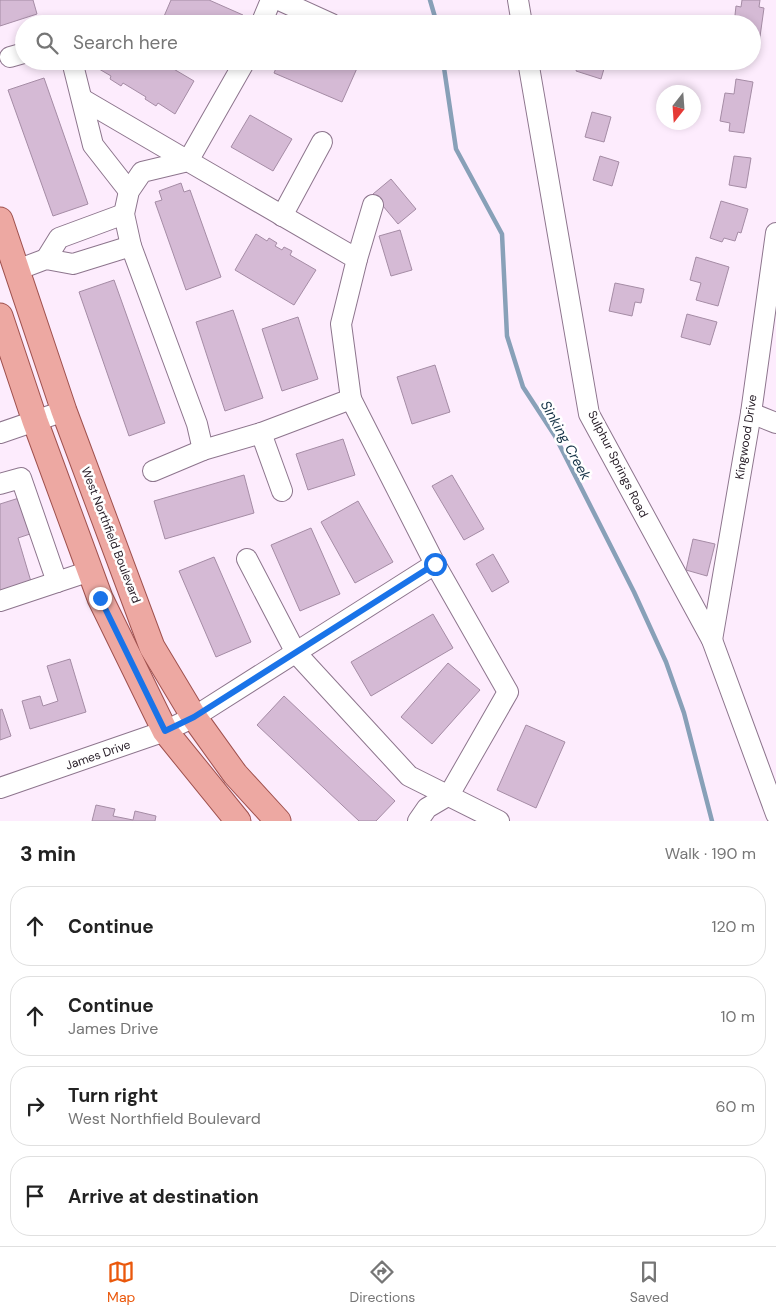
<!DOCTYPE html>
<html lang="en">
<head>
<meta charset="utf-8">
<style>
  :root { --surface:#fff; --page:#f6f6f6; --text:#222; --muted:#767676; --line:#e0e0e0; --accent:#ea580c }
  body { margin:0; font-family:"DM Sans",sans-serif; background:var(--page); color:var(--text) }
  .compass { position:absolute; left:656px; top:85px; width:45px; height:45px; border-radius:50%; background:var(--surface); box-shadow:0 2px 8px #0003; rotate:197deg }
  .stop { position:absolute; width:15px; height:15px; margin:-11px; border:4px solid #1a73e8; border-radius:50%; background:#fff }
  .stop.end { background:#1a73e8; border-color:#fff; box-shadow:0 1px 5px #0008 }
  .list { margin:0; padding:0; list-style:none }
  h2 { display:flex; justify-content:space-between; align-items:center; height:65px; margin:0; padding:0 20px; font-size:21px }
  h2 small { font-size:16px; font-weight:400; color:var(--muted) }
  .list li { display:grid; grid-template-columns:32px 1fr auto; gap:15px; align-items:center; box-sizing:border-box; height:80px; margin:0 10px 10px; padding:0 10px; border:1px solid var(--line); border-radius:20px }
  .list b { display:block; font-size:19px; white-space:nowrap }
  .list p { margin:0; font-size:16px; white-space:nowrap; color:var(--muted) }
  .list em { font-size:16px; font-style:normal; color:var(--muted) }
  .icon { flex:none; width:28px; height:28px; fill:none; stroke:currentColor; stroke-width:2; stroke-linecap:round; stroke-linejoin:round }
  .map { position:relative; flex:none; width:776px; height:821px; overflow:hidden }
  .search { position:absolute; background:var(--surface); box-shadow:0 2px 8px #0003; left:15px; right:15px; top:15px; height:55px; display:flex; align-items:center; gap:12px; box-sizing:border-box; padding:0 18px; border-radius:28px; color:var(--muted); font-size:19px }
  .sheet { height:425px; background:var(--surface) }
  nav { display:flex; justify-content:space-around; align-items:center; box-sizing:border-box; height:70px; border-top:1px solid var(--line); background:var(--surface); font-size:14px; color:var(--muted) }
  nav a { display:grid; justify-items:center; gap:2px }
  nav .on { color:var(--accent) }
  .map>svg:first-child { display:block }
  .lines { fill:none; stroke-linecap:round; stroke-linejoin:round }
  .stream { stroke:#88a0b8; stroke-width:4.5 }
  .building { fill:#d5bad5; stroke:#a58ca5 }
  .minor-casing { stroke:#8d758d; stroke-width:22 }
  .major-casing { stroke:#9f514e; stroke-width:27 }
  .minor { stroke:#fff; stroke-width:20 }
  .major { stroke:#eda8a2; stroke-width:25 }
  .route { stroke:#1a73e8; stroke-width:6 }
  .labels { text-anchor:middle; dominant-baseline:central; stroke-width:5; stroke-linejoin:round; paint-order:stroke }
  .street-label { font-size:12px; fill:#241a24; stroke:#fff }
  .water-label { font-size:14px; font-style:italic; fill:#143246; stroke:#fff }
</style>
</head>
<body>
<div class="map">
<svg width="776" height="821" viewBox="0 0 776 821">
  <rect width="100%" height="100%" fill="#fdecfd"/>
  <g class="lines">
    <!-- stream -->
    <g class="stream">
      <polyline points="430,0 437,24"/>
      <polyline points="443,61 456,149 502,234 507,336 523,387 555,436 634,592 666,662 684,713 712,821"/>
    </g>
  </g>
  <!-- building -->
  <g class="building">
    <polygon points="0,0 33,0 37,14 0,26"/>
    <polygon points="171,0 209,0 243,15 239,24 167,24 162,21"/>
    <polygon points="742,0 760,0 759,7 764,8 758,51 752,50 752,24 734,24 736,6 741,7"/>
    <polygon points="97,61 160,61 194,81 175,114 158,103 156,106 145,99 146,97 123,83 121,86 110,79 111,76 94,66"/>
    <polygon points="279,61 346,61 358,66 342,102 274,73"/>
    <polygon points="579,61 606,62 601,79 576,71"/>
    <polygon points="44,78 88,204 53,216 8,90"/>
    <polygon points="736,79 753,82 744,133 729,131 730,123 720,121 725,93 734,94"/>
    <polygon points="592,112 611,117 604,142 585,137"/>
    <polygon points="250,115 292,139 273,171 231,147"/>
    <polygon points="600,156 619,162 612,186 593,180"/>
    <polygon points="734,156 751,158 746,188 729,185"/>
    <polygon points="391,179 416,209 398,224 373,194"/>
    <polygon points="181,183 184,192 190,190 221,277 186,290 155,202 162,200 159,191"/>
    <polygon points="721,201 748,209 741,233 738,232 735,241 724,238 722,242 710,238"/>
    <polygon points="400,230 412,270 391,276 379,236"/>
    <polygon points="256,234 267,241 269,238 277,243 275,246 282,250 284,247 292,251 290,255 316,270 294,305 235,270"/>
    <polygon points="696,257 729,267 718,306 696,300 701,283 690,280"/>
    <polygon points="114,280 165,423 129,436 79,292"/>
    <polygon points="615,283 644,289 641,303 635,302 632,316 609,311"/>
    <polygon points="233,310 263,398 225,411 196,322"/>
    <polygon points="687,314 717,322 710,345 681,337"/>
    <polygon points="298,317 318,379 282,391 262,329"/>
    <polygon points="435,365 450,412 412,424 397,377"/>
    <polygon points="343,439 355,475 308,490 296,454"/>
    <polygon points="244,475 254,513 165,539 154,501"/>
    <polygon points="452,475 484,529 464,540 432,486"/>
    <polygon points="19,498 30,534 18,538 32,585 0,595 0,504"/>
    <polygon points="358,501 393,562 355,583 321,522"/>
    <polygon points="311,528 340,594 300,611 271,545"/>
    <polygon points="693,539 715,544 707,576 686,570"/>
    <polygon points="493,554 509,582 492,592 476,564"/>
    <polygon points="214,557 251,642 216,657 179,571"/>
    <polygon points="433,614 453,648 371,696 351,662"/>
    <polygon points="70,659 86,712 30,729 22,701 40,696 43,706 58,701 47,666"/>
    <polygon points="448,663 480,690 432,744 401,717"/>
    <polygon points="284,696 395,801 376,821 359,821 257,725"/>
    <polygon points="2,709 11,736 0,740 0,710"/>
    <polygon points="526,725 565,742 536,808 497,790"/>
    <polygon points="96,805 115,809 113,816 133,820 135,811 156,816 155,821 92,821"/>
  </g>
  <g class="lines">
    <defs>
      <g id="minor">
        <polyline points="279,0 332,24"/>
        <polyline points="518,0 522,24"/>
        <polyline points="261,24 271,0"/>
        <polyline points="10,57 24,53"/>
        <polyline points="72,61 93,145 129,191"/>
        <polyline points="528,61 589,414 712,640 776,814"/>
        <polyline points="82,99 188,161 245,61"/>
        <polygon points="188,161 357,259 341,324 351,399 261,433 203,450 197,424 131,246 124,214 129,191 142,172"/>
        <polyline points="282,216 322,142"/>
        <polyline points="46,259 59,238 124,214"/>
        <polyline points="357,259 373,205"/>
        <polyline points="17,270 46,259 73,264 131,246"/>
        <polyline points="751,413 776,423"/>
        <polyline points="0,433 64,411"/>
        <polyline points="261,433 282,491"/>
        <polyline points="153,471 203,450"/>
        <polyline points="0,484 21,478 57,582"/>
        <polyline points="247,559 296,653 409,776 499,821"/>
        <polyline points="0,601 90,571"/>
        <polyline points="712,640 751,413 776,233"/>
        <polyline points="0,788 165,731 194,717 435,564 351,399"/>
        <polyline points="418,821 427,808 449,795 508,692 435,564"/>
      </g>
      <g id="major">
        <polyline points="0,220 64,411 152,647 194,717 235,774 278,821"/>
        <polyline points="0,316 35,421 100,598 165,731 238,821"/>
      </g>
    </defs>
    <!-- minor casing -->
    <use href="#minor" class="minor-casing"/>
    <!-- major casing -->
    <use href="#major" class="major-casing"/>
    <!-- minor -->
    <use href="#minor" class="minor"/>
    <!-- major -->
    <use href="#major" class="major"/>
  </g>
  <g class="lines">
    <!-- route -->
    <polyline class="route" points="100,598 165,731 194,717 435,564"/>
  </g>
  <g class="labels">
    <!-- street labels -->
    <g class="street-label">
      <text transform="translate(746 437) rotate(-81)">Kingwood Drive</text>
      <text transform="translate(618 464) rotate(63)">Sulphur Springs Road</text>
      <text transform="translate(111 535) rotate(69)">West Northfield Boulevard</text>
      <text transform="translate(98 755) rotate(-19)">James Drive</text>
    </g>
    <!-- water labels -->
    <g class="water-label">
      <text transform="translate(566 440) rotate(61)">Sinking Creek</text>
    </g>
  </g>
</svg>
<svg class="compass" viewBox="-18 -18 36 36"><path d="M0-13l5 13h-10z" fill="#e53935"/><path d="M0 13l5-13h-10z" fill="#767676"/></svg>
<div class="stop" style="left:435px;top:564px"></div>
<div class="stop end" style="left:100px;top:598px"></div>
<div class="search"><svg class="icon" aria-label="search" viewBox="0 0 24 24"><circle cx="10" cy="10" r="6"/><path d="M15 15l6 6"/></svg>Search here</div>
</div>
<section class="sheet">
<h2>3 min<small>Walk · 190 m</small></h2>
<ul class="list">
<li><svg class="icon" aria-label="ahead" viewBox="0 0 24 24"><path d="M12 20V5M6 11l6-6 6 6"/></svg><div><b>Continue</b></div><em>120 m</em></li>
<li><svg class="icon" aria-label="ahead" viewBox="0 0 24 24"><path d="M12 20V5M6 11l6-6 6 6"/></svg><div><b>Continue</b><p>James Drive</p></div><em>10 m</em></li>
<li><svg class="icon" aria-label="right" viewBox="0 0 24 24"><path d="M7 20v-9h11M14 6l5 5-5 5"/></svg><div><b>Turn right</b><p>West Northfield Boulevard</p></div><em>60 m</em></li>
<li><svg class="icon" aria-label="arrive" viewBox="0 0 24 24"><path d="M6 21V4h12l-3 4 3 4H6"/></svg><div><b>Arrive at destination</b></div></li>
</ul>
</section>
<nav>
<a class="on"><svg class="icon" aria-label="map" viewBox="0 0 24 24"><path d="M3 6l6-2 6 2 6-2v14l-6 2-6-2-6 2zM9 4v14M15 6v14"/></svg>Map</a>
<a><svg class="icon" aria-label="directions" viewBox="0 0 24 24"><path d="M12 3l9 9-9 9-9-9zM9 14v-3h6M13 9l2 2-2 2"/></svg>Directions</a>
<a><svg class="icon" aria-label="saved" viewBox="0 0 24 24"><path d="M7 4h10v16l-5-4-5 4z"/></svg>Saved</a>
</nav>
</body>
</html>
